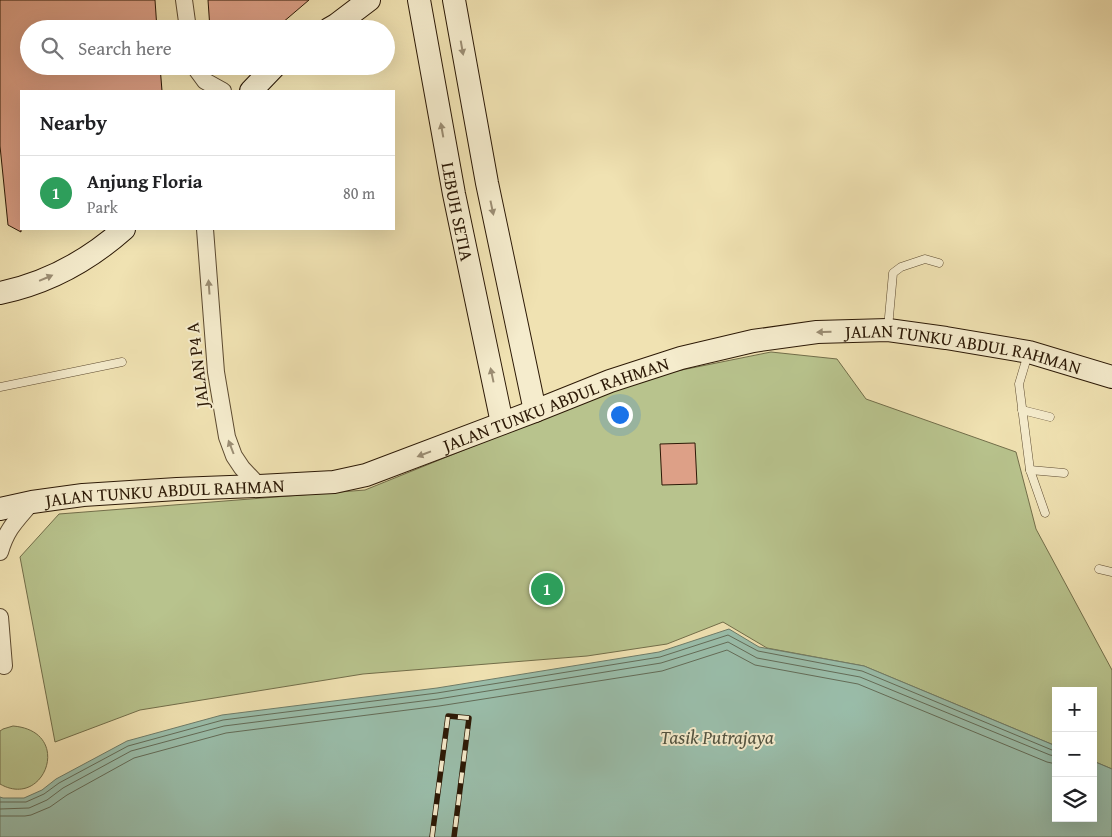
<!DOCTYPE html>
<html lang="en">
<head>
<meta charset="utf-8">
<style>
  :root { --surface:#fff; --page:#f2f2f2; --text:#202124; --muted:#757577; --line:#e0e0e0; --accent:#7c3aed }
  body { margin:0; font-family:"Gentium Book Plus",serif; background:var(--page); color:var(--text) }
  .controls { position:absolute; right:15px; bottom:15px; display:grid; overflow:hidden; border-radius:0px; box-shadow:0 5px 20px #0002 }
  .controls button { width:45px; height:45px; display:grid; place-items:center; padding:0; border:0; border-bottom:1px solid var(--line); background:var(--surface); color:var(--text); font:25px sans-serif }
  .you { position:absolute; left:619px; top:414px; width:18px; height:18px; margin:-12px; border:4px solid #fff; border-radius:50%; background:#1a73e8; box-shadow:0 0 0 8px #1a73e833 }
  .badge { display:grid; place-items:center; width:32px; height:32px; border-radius:50%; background:var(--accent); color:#fff; font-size:16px; font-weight:700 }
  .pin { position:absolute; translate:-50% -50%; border:2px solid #fff; box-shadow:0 1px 5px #0006 }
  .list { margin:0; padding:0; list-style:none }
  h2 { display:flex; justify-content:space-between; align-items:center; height:65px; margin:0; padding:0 20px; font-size:21px }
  h2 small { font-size:16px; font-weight:400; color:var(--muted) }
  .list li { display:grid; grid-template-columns:32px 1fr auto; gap:15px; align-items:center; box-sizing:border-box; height:75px; padding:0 20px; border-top:1px solid var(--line) }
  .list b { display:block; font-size:19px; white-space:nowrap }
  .list p { margin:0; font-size:16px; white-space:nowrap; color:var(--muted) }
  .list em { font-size:16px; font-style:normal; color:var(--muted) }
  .icon { flex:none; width:28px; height:28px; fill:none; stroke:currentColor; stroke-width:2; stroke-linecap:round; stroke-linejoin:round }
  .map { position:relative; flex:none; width:1112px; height:837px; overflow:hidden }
  .search { position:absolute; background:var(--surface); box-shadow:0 5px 20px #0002; left:20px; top:20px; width:375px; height:55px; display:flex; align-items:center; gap:12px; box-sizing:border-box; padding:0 18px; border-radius:28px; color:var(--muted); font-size:19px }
  .panel { position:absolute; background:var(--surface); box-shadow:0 5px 20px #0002; left:20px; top:90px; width:375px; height:140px; border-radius:0px }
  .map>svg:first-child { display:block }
  .green { fill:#b8c38d; stroke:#726e4a }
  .water { fill:#9abeab; stroke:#6e7c69 }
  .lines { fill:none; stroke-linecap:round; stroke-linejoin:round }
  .shore { stroke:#636c58; stroke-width:1 }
  .building { fill:#dda087; stroke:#2c1906 }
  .lane-casing { stroke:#5d4b31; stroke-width:9 }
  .street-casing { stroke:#5d4b31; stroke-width:18 }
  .secondary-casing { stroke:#2c1906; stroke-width:24 }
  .lane { stroke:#f5eccd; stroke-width:8 }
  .street { stroke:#f5eccd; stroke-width:16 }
  .secondary { stroke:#f5eccd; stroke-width:22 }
  .rail-casing { stroke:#2c1906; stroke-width:5.5 }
  .rail { stroke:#f5eccd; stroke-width:4; stroke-dasharray:11; stroke-linecap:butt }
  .oneway { fill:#9b8d73 }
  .labels { text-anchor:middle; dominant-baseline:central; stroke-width:4; stroke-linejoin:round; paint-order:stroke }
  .street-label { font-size:18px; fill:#2c1906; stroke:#f5eccd }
  .water-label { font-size:19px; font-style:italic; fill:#525340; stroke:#f5eccd }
</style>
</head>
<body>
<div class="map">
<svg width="1112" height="837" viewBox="0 0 1112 837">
  <rect width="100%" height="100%" fill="#f0e2b2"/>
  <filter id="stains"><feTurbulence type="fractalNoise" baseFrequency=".004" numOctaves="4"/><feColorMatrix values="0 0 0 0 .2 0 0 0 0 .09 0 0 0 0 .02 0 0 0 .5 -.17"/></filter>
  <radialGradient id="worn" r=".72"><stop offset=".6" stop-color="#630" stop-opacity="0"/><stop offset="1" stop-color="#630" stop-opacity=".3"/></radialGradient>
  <!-- green -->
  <g class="green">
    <polygon points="771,352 837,359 866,399 1016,452 1036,529 1112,670 1112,769 1093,761 1093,691 1056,691 1056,746 864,666 767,648 723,622 667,644 587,656 363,674 140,710 55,742 20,557 59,514 365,490 642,378"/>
    <path d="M13 726C74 731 45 810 0 784V731L3 729Z"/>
  </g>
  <!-- water -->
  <polygon class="water" points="729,629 759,647 864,666 1056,746 1056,818 1093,818 1093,761 1112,769 1112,837 0,837 0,797 3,798 24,798 42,790 56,779 127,741 222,715 437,688 659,652"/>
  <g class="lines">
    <!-- shore -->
    <g class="shore">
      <polyline points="0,802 26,802 44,794 59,783 128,746 223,720 437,693 660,657 728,635 758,651 862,671 1052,750 1056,750"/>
      <polyline points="0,809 29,808 47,800 63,788 131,751 224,726 438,699 661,663 728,642 757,658 860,677 1050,755 1056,756"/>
      <polyline points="0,816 25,816 31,815 50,807 67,795 134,758 226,733 439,706 662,671 727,650 755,665 858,684 1047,762 1056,764"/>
    </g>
  </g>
  <!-- building -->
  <g class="building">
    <polygon points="0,0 155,0 157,29 29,29 29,66 160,66 162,91 21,91 21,232 8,225 0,146"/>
    <polygon points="208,0 309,0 275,29 210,29"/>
    <polygon points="695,443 697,484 662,485 660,444"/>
  </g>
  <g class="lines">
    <defs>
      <g id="lane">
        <polyline points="888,328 893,273 901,267 925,259 939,263"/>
        <polyline points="1028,354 1019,384 1030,470 1045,513"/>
        <polyline points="0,387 122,362"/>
        <polyline points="1022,410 1050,417"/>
        <polyline points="1030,470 1064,473"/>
        <polyline points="1099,569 1112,572"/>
      </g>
      <g id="street">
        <polyline points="184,0 188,29"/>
        <polyline points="194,66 205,81 223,91"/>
        <polyline points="205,229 216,372 227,437 234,456 242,468 259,486"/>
        <path d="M0 552C7 528 17 520 32 502"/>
        <polyline points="0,617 4,666"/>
      </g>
      <g id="secondary">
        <path id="s1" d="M419 0 454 194 502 423"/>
        <polyline points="454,0 487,183 535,411"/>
        <polyline points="329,29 336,25 369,0"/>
        <polyline points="251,91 275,66"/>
        <path d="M0 293C48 283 88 261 124 229"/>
        <path id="s2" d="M0 509 32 502 83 495 177 489 259 486 334 482 366 475 535 411 610 381 681 358 753 341 817 332 888 330 946 338 1029 352 1112 377"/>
      </g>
    </defs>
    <!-- lane casing -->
    <use href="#lane" class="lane-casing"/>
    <!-- street casing -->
    <use href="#street" class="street-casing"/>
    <!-- secondary casing -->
    <use href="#secondary" class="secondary-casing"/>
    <!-- lane -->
    <use href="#lane" class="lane"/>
    <!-- street -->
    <use href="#street" class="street"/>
    <!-- secondary -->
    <use href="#secondary" class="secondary"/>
    <defs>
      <polyline id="rail" points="432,837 448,716 469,718 454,837"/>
    </defs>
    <!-- rail casing -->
    <use href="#rail" class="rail-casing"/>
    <!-- rail -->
    <use href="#rail" class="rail"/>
  </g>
  <!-- one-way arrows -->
  <defs><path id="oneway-solid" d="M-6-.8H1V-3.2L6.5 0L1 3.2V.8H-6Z" transform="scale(1.25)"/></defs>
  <g class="oneway">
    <use href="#oneway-solid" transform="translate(462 48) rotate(80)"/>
    <use href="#oneway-solid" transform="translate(442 130) rotate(-100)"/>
    <use href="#oneway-solid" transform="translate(492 208) rotate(78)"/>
    <use href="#oneway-solid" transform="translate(46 278) rotate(-23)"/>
    <use href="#oneway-solid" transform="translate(209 287) rotate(-94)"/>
    <use href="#oneway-solid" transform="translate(824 332) rotate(178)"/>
    <use href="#oneway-solid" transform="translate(492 375) rotate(-102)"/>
    <use href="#oneway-solid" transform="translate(231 447) rotate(-111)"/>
    <use href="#oneway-solid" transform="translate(424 454) rotate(159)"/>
  </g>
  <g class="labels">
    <!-- street labels -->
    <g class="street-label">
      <text stroke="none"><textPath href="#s1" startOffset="215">LEBUH SETIA</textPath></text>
      <text stroke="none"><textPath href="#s2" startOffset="991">JALAN TUNKU ABDUL RAHMAN</textPath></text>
      <text transform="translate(197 365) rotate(-97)">JALAN P4 A</text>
      <text stroke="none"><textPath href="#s2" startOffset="571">JALAN TUNKU ABDUL RAHMAN</textPath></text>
      <text stroke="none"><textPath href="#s2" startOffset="166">JALAN TUNKU ABDUL RAHMAN</textPath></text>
    </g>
    <!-- water labels -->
    <g class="water-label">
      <text x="717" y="737">Tasik Putrajaya</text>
    </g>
  </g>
  <rect width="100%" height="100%" filter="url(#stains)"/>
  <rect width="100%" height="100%" fill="url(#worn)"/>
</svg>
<div class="controls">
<button>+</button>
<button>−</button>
<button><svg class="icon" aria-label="layers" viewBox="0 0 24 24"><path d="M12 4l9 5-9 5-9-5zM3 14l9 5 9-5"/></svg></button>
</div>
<div class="you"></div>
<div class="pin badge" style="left:547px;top:589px;background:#2e9e5b">1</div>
<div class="search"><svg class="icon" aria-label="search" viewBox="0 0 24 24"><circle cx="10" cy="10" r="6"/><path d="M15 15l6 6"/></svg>Search here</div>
<section class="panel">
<h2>Nearby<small></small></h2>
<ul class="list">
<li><span class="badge" style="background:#2e9e5b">1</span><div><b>Anjung Floria</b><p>Park</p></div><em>80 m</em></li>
</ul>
</section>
</div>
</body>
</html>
